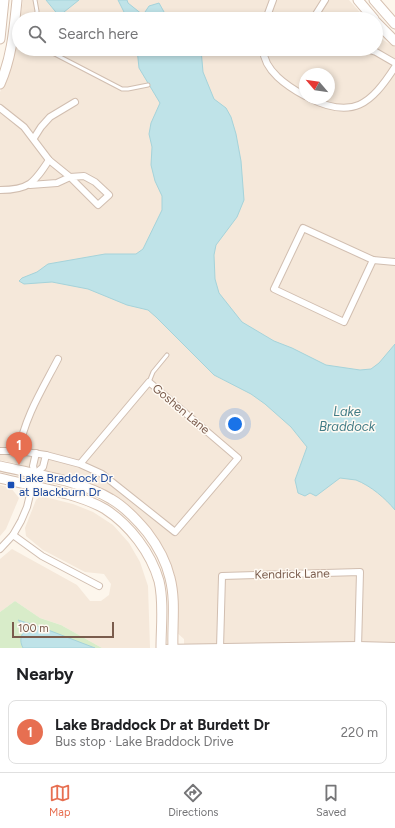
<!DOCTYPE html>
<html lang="en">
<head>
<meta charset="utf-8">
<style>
  :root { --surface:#fff; --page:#f6f6f6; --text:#202124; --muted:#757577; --line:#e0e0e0; --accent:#e76f51 }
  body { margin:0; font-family:Figtree,sans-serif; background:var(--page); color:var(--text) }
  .compass { position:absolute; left:299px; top:68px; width:36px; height:36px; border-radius:50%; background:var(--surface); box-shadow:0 2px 6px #0003; rotate:299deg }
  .scale { position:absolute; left:12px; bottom:10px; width:102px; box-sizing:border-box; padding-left:4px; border:2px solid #7a5c4d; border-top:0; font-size:11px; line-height:14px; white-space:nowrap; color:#7a5c4d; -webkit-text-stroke:3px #fffaf3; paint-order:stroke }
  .you { position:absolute; left:235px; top:424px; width:14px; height:14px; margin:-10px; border:3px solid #fff; border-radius:50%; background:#1a73e8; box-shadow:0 0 0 6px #1a73e833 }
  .badge { display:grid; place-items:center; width:26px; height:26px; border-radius:50%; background:var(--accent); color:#fff; font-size:13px; font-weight:700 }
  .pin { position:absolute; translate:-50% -33px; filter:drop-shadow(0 1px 2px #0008) }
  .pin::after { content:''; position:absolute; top:21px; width:14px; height:12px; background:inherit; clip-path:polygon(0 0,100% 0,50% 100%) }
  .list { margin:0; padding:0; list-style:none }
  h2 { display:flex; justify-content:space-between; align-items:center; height:52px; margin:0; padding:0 16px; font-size:17px }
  h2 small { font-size:13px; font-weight:400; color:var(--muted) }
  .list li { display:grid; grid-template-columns:26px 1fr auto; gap:12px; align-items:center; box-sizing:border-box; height:64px; margin:0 8px 8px; padding:0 8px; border:1px solid var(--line); border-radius:8px }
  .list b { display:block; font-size:15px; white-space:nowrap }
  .list p { margin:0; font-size:13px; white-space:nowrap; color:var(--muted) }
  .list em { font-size:13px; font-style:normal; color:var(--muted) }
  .icon { flex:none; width:22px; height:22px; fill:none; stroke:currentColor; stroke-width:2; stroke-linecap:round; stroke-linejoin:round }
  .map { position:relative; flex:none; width:395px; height:648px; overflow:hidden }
  .search { position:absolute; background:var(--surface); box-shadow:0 2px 6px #0003; left:12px; right:12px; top:12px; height:44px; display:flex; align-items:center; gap:10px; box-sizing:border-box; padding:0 14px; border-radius:22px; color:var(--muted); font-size:15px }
  .sheet { height:124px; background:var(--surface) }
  nav { display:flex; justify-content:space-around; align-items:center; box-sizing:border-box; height:56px; border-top:1px solid var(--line); background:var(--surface); font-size:11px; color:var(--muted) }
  nav a { display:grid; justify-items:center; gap:2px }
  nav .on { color:var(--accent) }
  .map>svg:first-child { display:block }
  .residential { fill:#f5e8da; fill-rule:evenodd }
  .green { fill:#d8ecc9 }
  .water { fill:#bfe3e8; stroke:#a5d3da }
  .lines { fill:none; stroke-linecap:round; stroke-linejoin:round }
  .lane-casing { stroke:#d1beb0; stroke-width:5 }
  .street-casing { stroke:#d1beb0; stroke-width:8 }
  .secondary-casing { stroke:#d6c0b0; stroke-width:11 }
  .lane { stroke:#fff; stroke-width:3 }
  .street { stroke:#fff; stroke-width:6 }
  .secondary { stroke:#fff; stroke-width:9 }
  .transit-dot { fill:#1a4fb4; stroke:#fffaf3; stroke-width:1.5 }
  .labels { text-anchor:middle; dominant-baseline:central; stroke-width:3; stroke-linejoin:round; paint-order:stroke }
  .street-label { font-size:12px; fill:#7a5c4d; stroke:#fffaf3 }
  .transit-label { font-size:12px; fill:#164399; stroke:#fffaf3; text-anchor:start }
  .water-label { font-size:13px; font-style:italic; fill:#437c86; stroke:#fffaf3 }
</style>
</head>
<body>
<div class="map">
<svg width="395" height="648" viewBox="0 0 395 648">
  <rect width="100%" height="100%" fill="#fdf6ec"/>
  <!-- residential -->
  <g class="residential">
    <polygon points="23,0 349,0 366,19 20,19"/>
    <path d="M19 22V49H376V31L383 40 395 47V648H184V639L176 632 168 565 121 501 87 481 0 460V92L11 67ZM305 74H329V98H305Z"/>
    <polygon points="0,485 11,488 19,498 6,529 0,536"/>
    <polygon points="41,496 73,504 93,512 113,525 129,543 140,562 148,586 150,648 102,648 61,625 40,618 15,601 0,612 0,559 12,549 77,585 90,601 101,601 109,595 111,584 104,574 85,572 43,550 26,536 25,528 36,500"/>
  </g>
  <!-- green -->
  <polygon class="green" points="15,601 40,618 61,625 102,648 0,648 0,612"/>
  <!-- water -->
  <g class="water">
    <polygon points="46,0 79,0 59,16"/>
    <polygon points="118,0 127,0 128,3 143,15 149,6 159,3 168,19 133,19 125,14"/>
    <path d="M137 49H201L203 72 214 99 226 108 231 117 236 134 241 161 244 200 237 217 216 245 214 255 215 279 219 293 242 322 274 341 292 348 326 365 360 370 371 369 379 363 395 344V510C385 498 371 486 356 480 351 479 345 479 340 478L316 496 310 493 305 496 298 493 295 480 307 447 291 427 265 404 251 394 214 375 156 317 148 310 127 305 88 289 52 282 24 284 19 281 22 278 37 272 48 264 105 254H136L143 249 162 210V196L155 181 151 165 152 147 149 134 151 123 160 103 139 68Z"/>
    <path d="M18 620 43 628 95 648H23C19 640 21 636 25 629Z"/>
  </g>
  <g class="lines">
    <defs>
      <g id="lane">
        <polyline points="35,0 37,11 36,19"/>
        <polyline points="45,49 122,89 128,89 148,85"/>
        <polyline points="149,382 153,372 167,355"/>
      </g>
      <g id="street">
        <polyline points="266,19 273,0"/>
        <polyline points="313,19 325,0"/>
        <path d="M263 49C264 71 287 86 305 96"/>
        <path d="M325 49C337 55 351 50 363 49"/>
        <polyline points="366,49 376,52 395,63"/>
        <path d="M309 98C353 120 371 104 395 67"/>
        <polyline points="0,108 24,127 49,160 70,177 98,205 109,195 95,182 84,176 70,177 57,183 30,185"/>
        <polyline points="34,138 41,127 50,117 75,102"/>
        <path d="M0 190C29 190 34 183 49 160"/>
        <polygon points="303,228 373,260 344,322 274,289"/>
        <polyline points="373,260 395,262"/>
        <polyline points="0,451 19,451 46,455 80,464 102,474 175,532 238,458 149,382 80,464"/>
        <path d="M19 451C24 418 43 388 58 359"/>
        <polyline points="35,474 43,467 46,455"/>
        <polyline points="13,535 42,556 99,586"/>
        <polyline points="0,549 13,535 21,521 27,507 35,474 33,466 36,453"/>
        <polyline points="161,648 358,645 395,646"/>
        <polyline points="220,648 222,576 360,572 358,648"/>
      </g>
      <g id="secondary">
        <polyline points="358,0 374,19"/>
        <polyline points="374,0 395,24"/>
        <polyline points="376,22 395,41"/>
        <polyline points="0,39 4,0"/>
        <path d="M0 84C12 57 14 29 17 0"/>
        <path d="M0 466C34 474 82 481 111 499 125 507 137 520 147 532 157 545 166 561 170 578 176 601 172 625 173 648"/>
        <path d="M0 478C31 486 78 493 105 509 130 525 151 553 159 581 164 602 161 626 161 648"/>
      </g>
    </defs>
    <!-- lane casing -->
    <use href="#lane" class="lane-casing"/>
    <!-- street casing -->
    <use href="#street" class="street-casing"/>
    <!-- secondary casing -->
    <use href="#secondary" class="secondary-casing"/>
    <!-- lane -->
    <use href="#lane" class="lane"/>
    <!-- street -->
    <use href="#street" class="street"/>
    <!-- secondary -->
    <use href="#secondary" class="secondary"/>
  </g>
  <!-- markers -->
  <rect class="transit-dot" x="7" y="481" width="8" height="8" rx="2"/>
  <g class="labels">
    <!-- street labels -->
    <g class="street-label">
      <text transform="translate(181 409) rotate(40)">Goshen Lane</text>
      <text transform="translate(292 574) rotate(-1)">Kendrick Lane</text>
    </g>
    <!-- transit labels -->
    <g class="transit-label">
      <text x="19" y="478">Lake Braddock Dr<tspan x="19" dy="14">at Blackburn Dr</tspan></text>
    </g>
    <!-- water labels -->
    <g class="water-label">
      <text x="347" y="411">Lake<tspan x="347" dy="15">Braddock</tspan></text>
    </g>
  </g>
</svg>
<svg class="compass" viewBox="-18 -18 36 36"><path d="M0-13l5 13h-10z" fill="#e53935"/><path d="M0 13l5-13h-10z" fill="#757577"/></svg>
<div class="scale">100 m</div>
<div class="you"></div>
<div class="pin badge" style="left:19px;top:465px">1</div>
<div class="search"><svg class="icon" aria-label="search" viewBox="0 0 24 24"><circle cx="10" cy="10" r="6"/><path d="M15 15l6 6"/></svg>Search here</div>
</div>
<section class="sheet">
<h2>Nearby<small></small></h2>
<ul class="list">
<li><span class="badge">1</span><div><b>Lake Braddock Dr at Burdett Dr</b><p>Bus stop · Lake Braddock Drive</p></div><em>220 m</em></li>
</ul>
</section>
<nav>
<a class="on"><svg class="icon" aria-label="map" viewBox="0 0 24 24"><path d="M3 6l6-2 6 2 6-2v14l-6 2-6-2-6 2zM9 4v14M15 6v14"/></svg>Map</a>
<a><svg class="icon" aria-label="directions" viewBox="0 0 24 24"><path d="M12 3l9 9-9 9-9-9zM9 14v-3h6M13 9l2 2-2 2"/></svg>Directions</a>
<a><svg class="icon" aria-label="saved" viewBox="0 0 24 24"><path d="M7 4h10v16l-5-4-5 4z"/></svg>Saved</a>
</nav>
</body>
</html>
